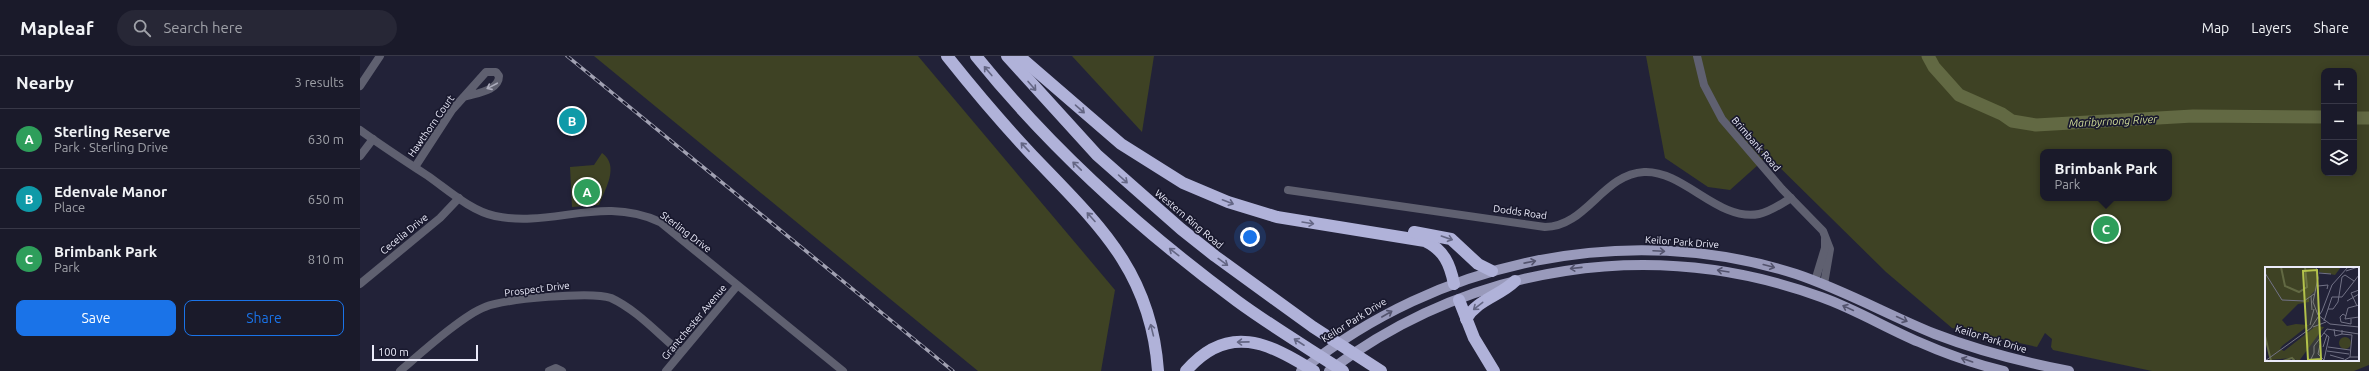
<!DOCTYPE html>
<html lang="en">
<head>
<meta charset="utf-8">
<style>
  :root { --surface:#1a1a2a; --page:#272736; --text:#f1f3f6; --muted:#9fa1a8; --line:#383847; --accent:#1a73e8 }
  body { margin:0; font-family:Ubuntu,sans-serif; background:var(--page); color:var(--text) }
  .controls { position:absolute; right:12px; top:12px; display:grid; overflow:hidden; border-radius:8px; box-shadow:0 2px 10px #0003 }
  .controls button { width:36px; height:36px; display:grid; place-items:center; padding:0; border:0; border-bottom:1px solid var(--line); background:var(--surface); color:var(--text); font:20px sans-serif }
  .scale { position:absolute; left:12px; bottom:10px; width:106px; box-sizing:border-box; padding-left:4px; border:2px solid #ebebfa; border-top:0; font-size:11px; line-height:14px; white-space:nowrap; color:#ebebfa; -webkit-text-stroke:3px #19192e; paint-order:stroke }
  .you { position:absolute; left:890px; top:181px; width:14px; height:14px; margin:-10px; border:3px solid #fff; border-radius:50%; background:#1a73e8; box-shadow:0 0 0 6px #1a73e833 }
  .badge { display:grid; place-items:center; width:26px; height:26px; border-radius:50%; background:var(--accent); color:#fff; font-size:13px; font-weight:700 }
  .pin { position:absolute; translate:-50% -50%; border:2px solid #fff; box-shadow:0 1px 4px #0006 }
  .popup { position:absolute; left:1680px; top:93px; width:132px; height:52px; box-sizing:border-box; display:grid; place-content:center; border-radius:8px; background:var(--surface); filter:drop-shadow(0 1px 3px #0005); font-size:13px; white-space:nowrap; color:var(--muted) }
  .popup b { font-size:15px; color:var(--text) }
  .popup::after { content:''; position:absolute; left:50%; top:100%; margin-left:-8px; border:8px solid transparent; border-top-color:var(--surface) }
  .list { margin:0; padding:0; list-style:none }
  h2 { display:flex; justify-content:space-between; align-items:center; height:52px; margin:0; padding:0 16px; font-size:17px }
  h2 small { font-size:13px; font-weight:400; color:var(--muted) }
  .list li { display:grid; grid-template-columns:26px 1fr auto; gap:12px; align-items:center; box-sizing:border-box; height:60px; padding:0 16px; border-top:1px solid var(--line) }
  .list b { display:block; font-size:15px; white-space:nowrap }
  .list p { margin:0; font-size:13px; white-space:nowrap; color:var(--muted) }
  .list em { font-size:13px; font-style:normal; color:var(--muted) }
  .actions { display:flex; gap:8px; padding:12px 16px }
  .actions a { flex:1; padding:9px 0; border:1px solid var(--accent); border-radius:8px; text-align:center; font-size:14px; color:var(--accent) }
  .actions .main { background:var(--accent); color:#fff }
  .icon { flex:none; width:22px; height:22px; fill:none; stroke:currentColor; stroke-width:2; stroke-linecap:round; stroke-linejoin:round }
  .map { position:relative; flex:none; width:2009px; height:315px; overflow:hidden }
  header { display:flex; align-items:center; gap:24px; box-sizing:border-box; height:56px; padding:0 20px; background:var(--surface); border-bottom:1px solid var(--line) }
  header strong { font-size:19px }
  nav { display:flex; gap:22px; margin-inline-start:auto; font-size:14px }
  .search { width:280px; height:36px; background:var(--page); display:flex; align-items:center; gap:10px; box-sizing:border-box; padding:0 14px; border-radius:22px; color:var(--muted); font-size:15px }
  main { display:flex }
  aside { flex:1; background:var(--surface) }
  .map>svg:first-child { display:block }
  .green { fill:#3e4224; fill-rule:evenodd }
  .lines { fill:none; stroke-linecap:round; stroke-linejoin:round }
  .river { stroke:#626943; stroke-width:13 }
  .minor { stroke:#5f6070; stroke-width:8 }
  .primary { stroke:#999abb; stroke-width:10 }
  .motorway { stroke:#b0b2d9; stroke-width:12 }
  .rail-casing { stroke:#a1a1b2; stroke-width:3.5 }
  .rail { stroke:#19192e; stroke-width:2; stroke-dasharray:6; stroke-linecap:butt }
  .oneway { stroke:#646684 }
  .oneway2 { stroke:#acacbc }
  .oneway3 { stroke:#53536d }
  .labels { text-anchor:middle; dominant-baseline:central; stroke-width:3.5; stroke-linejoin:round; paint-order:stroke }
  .street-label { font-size:10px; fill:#ebebfa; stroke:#19192e }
  .water-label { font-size:11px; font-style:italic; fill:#ced997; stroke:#19192e }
  .inset-river { fill:none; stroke:#626943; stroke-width:2 }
  .inset-road { fill:none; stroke:#727286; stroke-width:1 }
  .view { fill:#b3c24b; fill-opacity:0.15; stroke:#b3c24b; stroke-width:2 }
  .inset-edge { fill:none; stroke:#ebebfa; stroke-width:2 }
</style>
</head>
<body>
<header>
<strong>Mapleaf</strong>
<div class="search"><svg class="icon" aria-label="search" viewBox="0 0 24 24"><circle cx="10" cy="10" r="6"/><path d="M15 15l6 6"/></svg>Search here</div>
<nav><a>Map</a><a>Layers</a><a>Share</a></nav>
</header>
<main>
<aside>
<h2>Nearby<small>3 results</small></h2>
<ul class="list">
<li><span class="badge" style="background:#2e9e5b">A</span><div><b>Sterling Reserve</b><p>Park · Sterling Drive</p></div><em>630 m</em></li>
<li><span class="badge" style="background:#0f9aa8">B</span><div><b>Edenvale Manor</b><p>Place</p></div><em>650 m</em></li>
<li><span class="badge" style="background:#2e9e5b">C</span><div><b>Brimbank Park</b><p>Park</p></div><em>810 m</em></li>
</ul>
<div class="actions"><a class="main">Save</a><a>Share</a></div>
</aside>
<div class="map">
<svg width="2009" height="315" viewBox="0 0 2009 315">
  <rect width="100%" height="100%" fill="#222238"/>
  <!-- green -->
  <g class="green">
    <polygon points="234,0 558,0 755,234 741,315 618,315"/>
    <polygon points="712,0 794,0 782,76"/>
    <path d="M1286 0H2009V309L1994 315H1792L1693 294 1691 291 1692 283 1685 277 1677 291 1592 272 1526 216 1408 100 1370 134 1348 131 1305 102ZM1964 15H1994V117H1964ZM1683 96H1809V142H1683ZM1906 212H1998V304H1906Z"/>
    <path d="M242 97C260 110 245 133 239 149L212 151 210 111 234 109Z"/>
  </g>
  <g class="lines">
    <!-- river -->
    <g class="river">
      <polyline points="1568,0 1574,11 1599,39 1642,58 1652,65 1676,69 1833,60 1964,61"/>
      <polyline points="1994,62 2009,62"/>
    </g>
    <!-- minor -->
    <g class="minor">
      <polyline points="1337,0 1344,29 1362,63 1422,133 1463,175 1470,193 1464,228"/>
      <polyline points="0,30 20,0"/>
      <path d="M0 74C22 90 45 105 68 120 88 134 111 155 135 160 193 172 241 139 300 166L483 315"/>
      <polyline points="0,100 13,83"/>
      <path d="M55 111 92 54 126 16H136L139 20C139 35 116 37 104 41"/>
      <path d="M928 134 1185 171C1226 171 1243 118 1284 116 1324 114 1358 166 1399 158 1410 156 1421 148 1431 142"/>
      <polyline points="1455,225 1465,192 1465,183"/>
      <polyline points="0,228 80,162 99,142"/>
      <path d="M40 315C59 299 103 259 125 251 144 243 232 235 251 242 277 254 298 278 320 296"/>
      <polyline points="189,315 196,312 202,315"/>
      <polyline points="306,315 377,230"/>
    </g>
    <!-- primary -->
    <g class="primary">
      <path d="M941 315C1077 204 1268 164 1436 218 1484 234 1528 259 1575 278 1619 295 1663 306 1709 315"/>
      <path d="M969 315C1111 208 1293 180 1461 241 1495 253 1526 272 1559 286 1586 298 1615 308 1644 315"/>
    </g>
    <!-- motorway -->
    <g class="motorway">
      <path d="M587 0C614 34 642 67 672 99 737 167 791 214 798 315"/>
      <path d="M616 0C691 93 781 174 877 245 911 270 948 292 983 315"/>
      <polyline points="647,0 737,99 821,173 855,200 953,271 1021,315"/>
      <path d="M659 0 761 88 823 127 868 146 917 161 1065 185C1084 194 1090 208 1094 228"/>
      <polyline points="1054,176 1091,183 1118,208 1132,215"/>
      <polyline points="1099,244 1114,282 1134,315"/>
      <path d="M1106 263C1118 243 1140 240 1155 225"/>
      <path d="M826 315C868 266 909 287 954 315"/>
    </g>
    <defs>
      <polyline id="rail" points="207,0 593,315"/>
    </defs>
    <!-- rail casing -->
    <use href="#rail" class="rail-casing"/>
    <!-- rail -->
    <use href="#rail" class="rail"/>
  </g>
  <!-- one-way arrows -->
  <defs><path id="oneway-shaft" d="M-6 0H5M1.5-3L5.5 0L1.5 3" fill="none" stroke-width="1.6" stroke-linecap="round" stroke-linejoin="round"/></defs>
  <g class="oneway">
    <use href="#oneway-shaft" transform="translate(628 15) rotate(-130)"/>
    <use href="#oneway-shaft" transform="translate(672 30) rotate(49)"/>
    <use href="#oneway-shaft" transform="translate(720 53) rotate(41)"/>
    <use href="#oneway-shaft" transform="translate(665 91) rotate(-133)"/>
    <use href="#oneway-shaft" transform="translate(717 110) rotate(-136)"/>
    <use href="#oneway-shaft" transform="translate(763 123) rotate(42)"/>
    <use href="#oneway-shaft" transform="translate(868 146) rotate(21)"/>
    <use href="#oneway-shaft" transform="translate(731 161) rotate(-132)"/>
    <use href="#oneway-shaft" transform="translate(948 167) rotate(9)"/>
    <use href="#oneway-shaft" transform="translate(1087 182) rotate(19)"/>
    <use href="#oneway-shaft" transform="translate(814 196) rotate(-142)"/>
    <use href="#oneway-shaft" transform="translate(863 206) rotate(36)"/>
    <use href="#oneway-shaft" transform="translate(1118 250) rotate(142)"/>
    <use href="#oneway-shaft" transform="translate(792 274) rotate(-104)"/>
    <use href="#oneway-shaft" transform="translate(883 286) rotate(179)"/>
    <use href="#oneway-shaft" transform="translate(939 286) rotate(-147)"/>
  </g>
  <use class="oneway2" href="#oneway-shaft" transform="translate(132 30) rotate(152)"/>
  <g class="oneway3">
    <use href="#oneway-shaft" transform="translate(1299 195) rotate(3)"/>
    <use href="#oneway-shaft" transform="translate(1170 206) rotate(-11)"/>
    <use href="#oneway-shaft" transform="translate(1409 210) rotate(15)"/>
    <use href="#oneway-shaft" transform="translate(1216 212) rotate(174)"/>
    <use href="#oneway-shaft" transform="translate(1363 215) rotate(-171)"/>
    <use href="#oneway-shaft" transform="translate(1488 252) rotate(-155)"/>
    <use href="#oneway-shaft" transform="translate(1027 258) rotate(-30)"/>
    <use href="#oneway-shaft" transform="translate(1542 263) rotate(25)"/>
    <use href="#oneway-shaft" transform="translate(1607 304) rotate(-161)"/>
  </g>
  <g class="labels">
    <!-- street labels -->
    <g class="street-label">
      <text transform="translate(71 70) rotate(-55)">Hawthorn Court</text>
      <text transform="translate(1396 88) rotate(49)">Brimbank Road</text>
      <text transform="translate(1160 156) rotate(8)">Dodds Road</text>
      <text transform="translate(829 163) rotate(40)">Western Ring Road</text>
      <text transform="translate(326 176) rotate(37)">Sterling Drive</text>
      <text transform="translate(44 178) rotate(-39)">Cecelia Drive</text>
      <text transform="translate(1322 186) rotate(4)">Keilor Park Drive</text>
      <text transform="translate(177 233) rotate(-7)">Prospect Drive</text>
      <text transform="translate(994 264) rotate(-32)">Keilor Park Drive</text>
      <text transform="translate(334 266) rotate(-50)">Grantchester Avenue</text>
      <text transform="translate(1631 283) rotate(17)">Keilor Park Drive</text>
    </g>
    <!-- water labels -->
    <g class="water-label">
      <text transform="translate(1753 65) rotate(-3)">Maribyrnong River</text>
    </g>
  </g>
  <!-- overview -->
  <g transform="translate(1905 211)">
    <rect width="94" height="94" fill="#222238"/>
    <path d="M0 0H50L52 5 51 22 44 30V35L33 37 17 53 22 59 31 57 44 58 17 79 15 82 19 84 51 59 59 60 34 94 27 91 5 93 0 69ZM55 0H76L70 8 54 5ZM74 76a6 6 0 1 1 12 0a6 6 0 1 1-12 0Z" fill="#3e4224"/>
    <path class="inset-river" d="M16 0 20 19 34 25 42 20 40 0M0 69 6 94M18 94 27 91 30 94"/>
    <path class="inset-road" d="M51 0 53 11 48 35 53 48 65 57 94 60M81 4 93 0M0 6 17 33 39 34 49 27M54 6 66 7M53 19 63 18 62 22M46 29 47 43M82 34 94 27M94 38 83 41 80 52 94 50M92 39 86 26 94 23M63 42H68L73 35 77 10 80 8 89 14M81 49 78 47 75 50 76 55 86 57V52M59 54 67 30H77L94 8M45 58 49 42M48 60 61 55M69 62 70 69 77 67M77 63V67L87 68 85 90M59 66 64 70 59 93M55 78 53 87 59 93M58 80 62 68M63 80 85 83M62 84 84 87M65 88 79 92M0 94 46 61 57 44 67 18 83 0M45 94 49 86V79L62 62 94 67M78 94 85 90H94"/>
    <path class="view" d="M52 3 56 92 43 93 38 4Z"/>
    <rect width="94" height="94" class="inset-edge"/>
  </g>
</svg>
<div class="controls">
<button>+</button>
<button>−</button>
<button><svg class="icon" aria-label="layers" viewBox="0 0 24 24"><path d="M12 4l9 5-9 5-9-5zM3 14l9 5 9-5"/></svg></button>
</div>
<div class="scale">100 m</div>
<div class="you"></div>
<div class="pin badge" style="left:227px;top:136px;background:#2e9e5b">A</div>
<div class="pin badge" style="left:212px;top:65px;background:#0f9aa8">B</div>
<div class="pin badge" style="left:1746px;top:173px;background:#2e9e5b">C</div>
<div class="popup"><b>Brimbank Park</b>Park</div>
</div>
</main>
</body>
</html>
